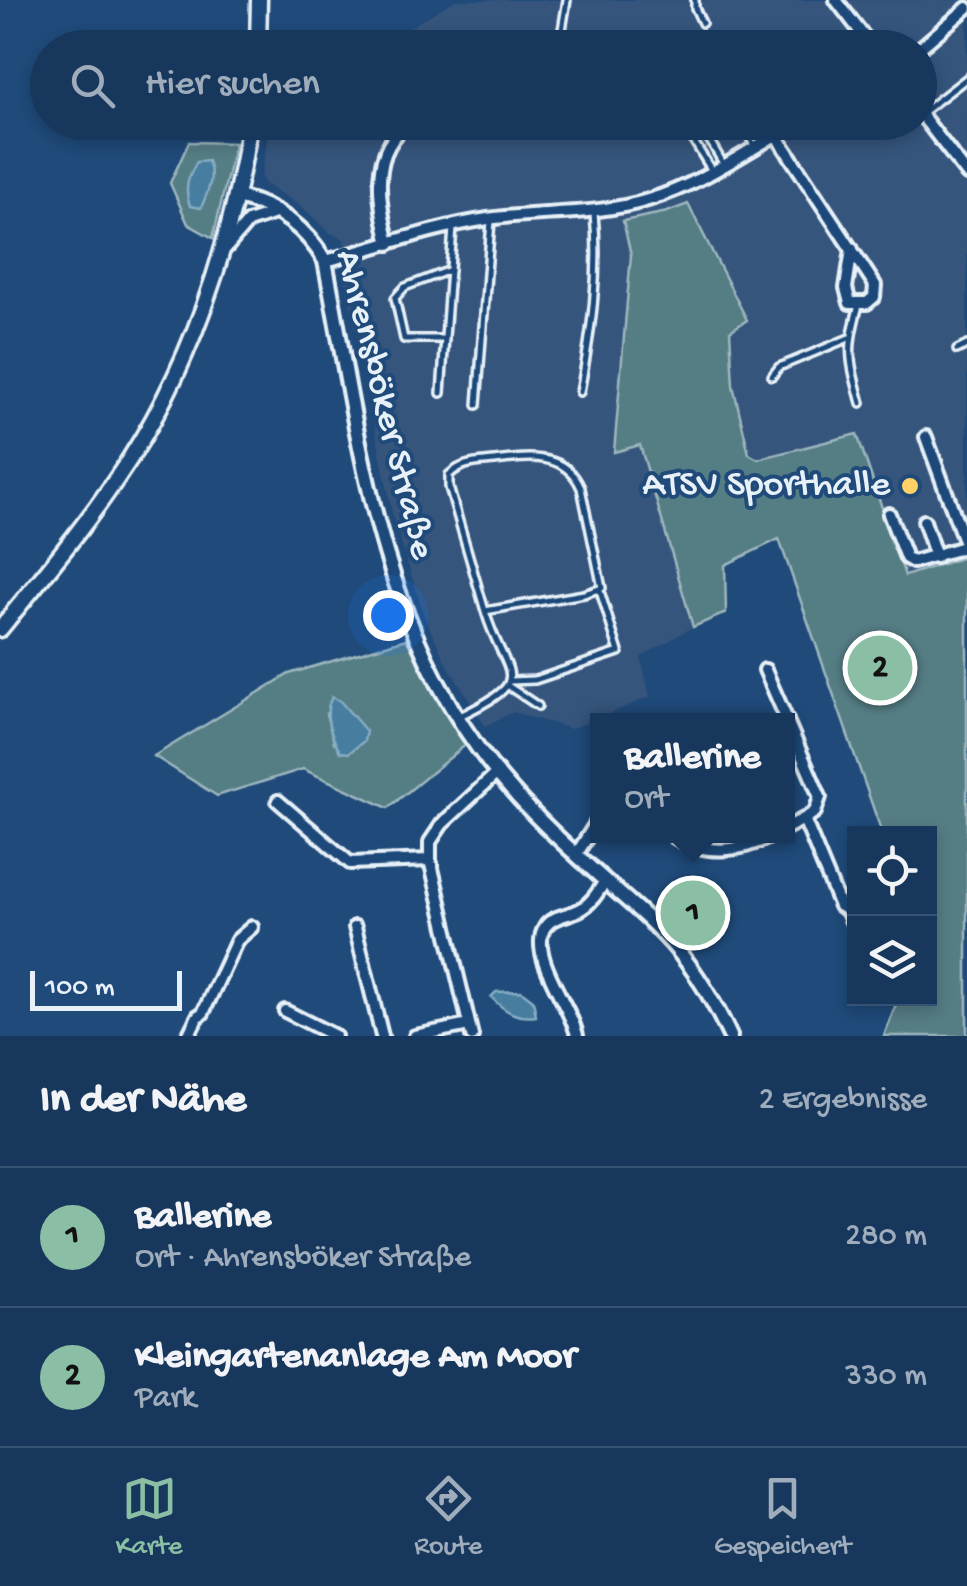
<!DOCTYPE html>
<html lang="de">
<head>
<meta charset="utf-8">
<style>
  :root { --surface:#17385c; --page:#244365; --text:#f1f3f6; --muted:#9eacbb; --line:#365272; --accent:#8abfa5 }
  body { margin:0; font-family:"Gochi Hand",sans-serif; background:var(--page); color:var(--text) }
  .controls { position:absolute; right:30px; bottom:30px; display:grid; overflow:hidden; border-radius:0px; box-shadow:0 5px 15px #0003 }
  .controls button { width:90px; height:90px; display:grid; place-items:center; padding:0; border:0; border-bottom:2px solid var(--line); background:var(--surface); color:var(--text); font:50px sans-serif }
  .scale { position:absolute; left:30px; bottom:25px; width:152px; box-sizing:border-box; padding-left:10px; border:5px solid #e8f1f8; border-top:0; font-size:28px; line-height:35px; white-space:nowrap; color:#e8f1f8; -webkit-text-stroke:8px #1f4a7a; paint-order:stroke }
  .you { position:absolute; left:388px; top:615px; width:35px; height:35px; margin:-25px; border:8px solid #fff; border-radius:50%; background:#1a73e8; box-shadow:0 0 0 15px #1a73e833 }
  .badge { display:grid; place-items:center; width:65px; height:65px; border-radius:50%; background:var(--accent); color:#111; font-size:32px; font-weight:700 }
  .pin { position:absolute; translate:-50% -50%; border:5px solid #fff; box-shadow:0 2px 10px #0006 }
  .popup { position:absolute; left:590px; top:713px; width:205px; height:130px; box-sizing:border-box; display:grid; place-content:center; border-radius:0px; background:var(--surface); filter:drop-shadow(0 2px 8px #0005); font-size:32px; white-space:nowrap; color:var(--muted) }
  .popup b { font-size:38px; color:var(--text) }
  .popup::after { content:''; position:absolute; left:50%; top:100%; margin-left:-20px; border:20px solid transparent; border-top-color:var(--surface) }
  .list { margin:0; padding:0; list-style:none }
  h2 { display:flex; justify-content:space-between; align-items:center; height:130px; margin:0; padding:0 40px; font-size:42px }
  h2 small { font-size:32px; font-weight:400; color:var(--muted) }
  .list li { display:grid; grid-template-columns:65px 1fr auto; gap:30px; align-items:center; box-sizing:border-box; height:140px; padding:0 40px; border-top:2px solid var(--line) }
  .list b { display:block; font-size:38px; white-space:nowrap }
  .list p { margin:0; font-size:32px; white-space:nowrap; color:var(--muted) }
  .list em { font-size:32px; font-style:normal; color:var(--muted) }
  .icon { flex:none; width:55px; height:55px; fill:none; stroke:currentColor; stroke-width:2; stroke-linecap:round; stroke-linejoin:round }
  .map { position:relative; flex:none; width:967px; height:1036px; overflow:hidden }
  .search { position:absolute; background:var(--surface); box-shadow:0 5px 15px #0003; left:30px; right:30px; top:30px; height:110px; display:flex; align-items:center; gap:25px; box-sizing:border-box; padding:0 35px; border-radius:55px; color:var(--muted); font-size:38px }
  .sheet { height:410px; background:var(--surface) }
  nav { display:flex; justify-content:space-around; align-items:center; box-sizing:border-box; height:140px; border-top:2px solid var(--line); background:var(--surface); font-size:28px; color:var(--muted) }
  nav a { display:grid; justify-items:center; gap:5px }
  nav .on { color:var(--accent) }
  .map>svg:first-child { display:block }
  .built { fill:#34547d }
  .green { fill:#547d84; stroke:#9eb7be; stroke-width:2.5; fill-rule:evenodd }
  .water { fill:#467ea0; stroke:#87acc3; stroke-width:2.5 }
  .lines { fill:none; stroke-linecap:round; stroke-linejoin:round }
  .service-casing { stroke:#e8f1f8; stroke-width:12 }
  .minor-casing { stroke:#e8f1f8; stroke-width:18 }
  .tertiary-casing { stroke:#e8f1f8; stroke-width:20 }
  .secondary-casing { stroke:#e8f1f8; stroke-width:21 }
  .service { stroke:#1f4a7a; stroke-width:5 }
  .minor { stroke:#1f4a7a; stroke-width:10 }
  .tertiary { stroke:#1f4a7a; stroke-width:12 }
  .secondary { stroke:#1f4a7a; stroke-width:14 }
  .poi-dot { fill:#ffd166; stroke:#1f4a7a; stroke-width:4 }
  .labels { text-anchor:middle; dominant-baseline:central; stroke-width:8; stroke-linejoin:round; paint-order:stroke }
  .street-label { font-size:38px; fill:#e8f1f8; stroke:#1f4a7a }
  .poi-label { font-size:38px; fill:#e8f1f8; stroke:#1f4a7a; text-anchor:end }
</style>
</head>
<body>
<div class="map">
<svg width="967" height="1036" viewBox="0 0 967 1036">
  <rect width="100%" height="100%" fill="#1f4a7a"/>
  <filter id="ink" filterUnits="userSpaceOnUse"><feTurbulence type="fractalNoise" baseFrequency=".01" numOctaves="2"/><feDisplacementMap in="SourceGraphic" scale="20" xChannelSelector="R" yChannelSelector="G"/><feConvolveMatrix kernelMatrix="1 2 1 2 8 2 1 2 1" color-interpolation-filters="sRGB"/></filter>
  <g filter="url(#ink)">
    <!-- built -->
    <polygon class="built" points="455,0 967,0 967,556 905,577 857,435 758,459 749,454 733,385 730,330 747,319 688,204 624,221 631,255 615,452 640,444 693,627 641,657 650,697 571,729 513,712 485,726 445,661 424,616 393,517 344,272 347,266 344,239 330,233 302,207 265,184 261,177 270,123 920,122 920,48 342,47 400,33"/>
    <!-- green -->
    <g class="green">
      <polygon points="189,142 235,143 213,238 188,224 170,183"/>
      <polygon points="688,204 747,320 730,331 733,385 749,454 758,459 857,434 905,576 967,556 967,1036 884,1036 898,999 930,998 930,834 882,833 779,539 725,565 726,613 693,627 640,445 614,452 631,255 623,221 667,212"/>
      <path d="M406 639 468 743 388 808 303 769 217 796 154 756 289 674ZM340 701 344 709 354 716 334 742 326 714Z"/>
    </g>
    <!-- water -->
    <g class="water">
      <path d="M208 161C215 177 208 192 201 208L190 206C184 189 187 178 197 162Z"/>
      <path d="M332 697 340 701 366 731 364 741 349 753 340 752C331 735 322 714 332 697Z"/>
      <path d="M521 991 533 1000 536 1016C517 1019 504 1011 491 997L496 992Z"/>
    </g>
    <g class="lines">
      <defs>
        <g id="service">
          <polyline points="695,0 695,8 702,23"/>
          <polyline points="559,48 567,0"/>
          <polyline points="679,48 694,40 698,48"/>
          <polyline points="923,112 967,78"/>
          <polyline points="682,122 712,171"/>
          <polyline points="699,122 724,165"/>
          <polyline points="741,122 755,147"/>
          <path d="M859 305C846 350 849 359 861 403"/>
          <polyline points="445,339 404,339 395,298 405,287 450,270"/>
          <polyline points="957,350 967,345"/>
          <polyline points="772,376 779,367 849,338"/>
          <path d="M580 392C591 332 600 275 594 213"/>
          <polyline points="441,393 453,228"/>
          <polyline points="477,405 491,221"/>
          <polyline points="510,681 535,680 619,652 600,591"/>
          <polyline points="508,686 538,706"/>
          <path d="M462 715C539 678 504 676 485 611L449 487V475C463 462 476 463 495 461 528 457 565 451 581 488L602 588 584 594 485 611"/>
        </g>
        <g id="minor">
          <polyline points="836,0 873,48"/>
          <polyline points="920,48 967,8"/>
          <polyline points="920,113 967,174"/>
          <polyline points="776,135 875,285 874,297 867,303 850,303 846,288 852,249"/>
          <path d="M389 244C379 202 368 150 411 122"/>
          <polyline points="226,248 248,222 278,212"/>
          <path d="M325 261C379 247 433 227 488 219 541 211 597 216 648 200 702 184 750 149 798 122"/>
          <polyline points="926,437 966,546"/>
          <polyline points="889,514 906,558 913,562 967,546"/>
          <polyline points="924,521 936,557"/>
          <polyline points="765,670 787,720"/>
          <polyline points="788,723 820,797 815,812 804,819"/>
          <polyline points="278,801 350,863 430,860"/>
          <polyline points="788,827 804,819 840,906 847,910 854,926"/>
          <path d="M673 836C705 856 740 852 772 836"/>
          <polyline points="576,855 598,820"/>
          <polyline points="355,927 382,1036"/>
          <polyline points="285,1011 335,1036"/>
          <polyline points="188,1036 198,1016 203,1013 237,940 252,927"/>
          <polyline points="415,1036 469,1025"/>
          <polyline points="472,1036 430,860 430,842 442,824 498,772"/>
          <path d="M577 1036C573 1009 527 955 545 927 552 916 569 915 579 910 591 904 598 892 605 881"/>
        </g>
        <path id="tertiary" d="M236 197C275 205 305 226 325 261 358 428 375 605 478 748 513 797 558 839 603 879 629 902 657 925 679 952 700 977 716 1006 730 1036"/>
        <g id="secondary">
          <polyline points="258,48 259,0"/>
          <path d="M0 629C40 580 82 530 117 478 189 374 231 247 250 122"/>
        </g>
      </defs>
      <!-- service casing -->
      <use href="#service" class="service-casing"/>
      <!-- minor casing -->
      <use href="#minor" class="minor-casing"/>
      <!-- tertiary casing -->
      <use href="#tertiary" class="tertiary-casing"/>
      <!-- secondary casing -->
      <use href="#secondary" class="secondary-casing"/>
      <!-- service -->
      <use href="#service" class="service"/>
      <!-- minor -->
      <use href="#minor" class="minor"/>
      <!-- tertiary -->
      <use href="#tertiary" class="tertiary"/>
      <!-- secondary -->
      <use href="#secondary" class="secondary"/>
    </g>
  </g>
  <!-- markers -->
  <circle class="poi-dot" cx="910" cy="486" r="10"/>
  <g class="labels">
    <!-- street labels -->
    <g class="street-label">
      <text transform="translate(383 405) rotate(76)">Ahrensböker Straße</text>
    </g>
    <!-- poi labels -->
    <g class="poi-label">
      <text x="890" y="486">ATSV Sporthalle</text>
    </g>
  </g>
</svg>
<div class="controls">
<button><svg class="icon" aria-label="locate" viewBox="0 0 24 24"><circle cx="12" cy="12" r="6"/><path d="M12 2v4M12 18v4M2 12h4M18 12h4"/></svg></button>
<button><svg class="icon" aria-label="layers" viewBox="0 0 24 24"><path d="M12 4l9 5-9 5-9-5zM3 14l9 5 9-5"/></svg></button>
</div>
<div class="scale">100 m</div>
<div class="you"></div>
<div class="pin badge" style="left:693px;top:913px">1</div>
<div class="popup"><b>Ballerine</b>Ort</div>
<div class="pin badge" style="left:880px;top:668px">2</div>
<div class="search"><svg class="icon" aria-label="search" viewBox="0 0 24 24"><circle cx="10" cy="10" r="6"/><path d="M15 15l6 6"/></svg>Hier suchen</div>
</div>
<section class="sheet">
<h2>In der Nähe<small>2 Ergebnisse</small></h2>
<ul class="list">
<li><span class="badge">1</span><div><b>Ballerine</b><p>Ort · Ahrensböker Straße</p></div><em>280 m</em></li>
<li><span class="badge">2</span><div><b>Kleingartenanlage Am Moor</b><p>Park</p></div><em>330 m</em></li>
</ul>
</section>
<nav>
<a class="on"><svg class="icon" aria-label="map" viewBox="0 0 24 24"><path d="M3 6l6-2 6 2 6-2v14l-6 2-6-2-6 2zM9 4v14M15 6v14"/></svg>Karte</a>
<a><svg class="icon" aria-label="directions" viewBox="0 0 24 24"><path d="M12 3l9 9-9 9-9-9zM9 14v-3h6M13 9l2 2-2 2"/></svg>Route</a>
<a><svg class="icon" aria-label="saved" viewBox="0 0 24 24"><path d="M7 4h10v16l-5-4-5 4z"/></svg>Gespeichert</a>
</nav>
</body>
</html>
